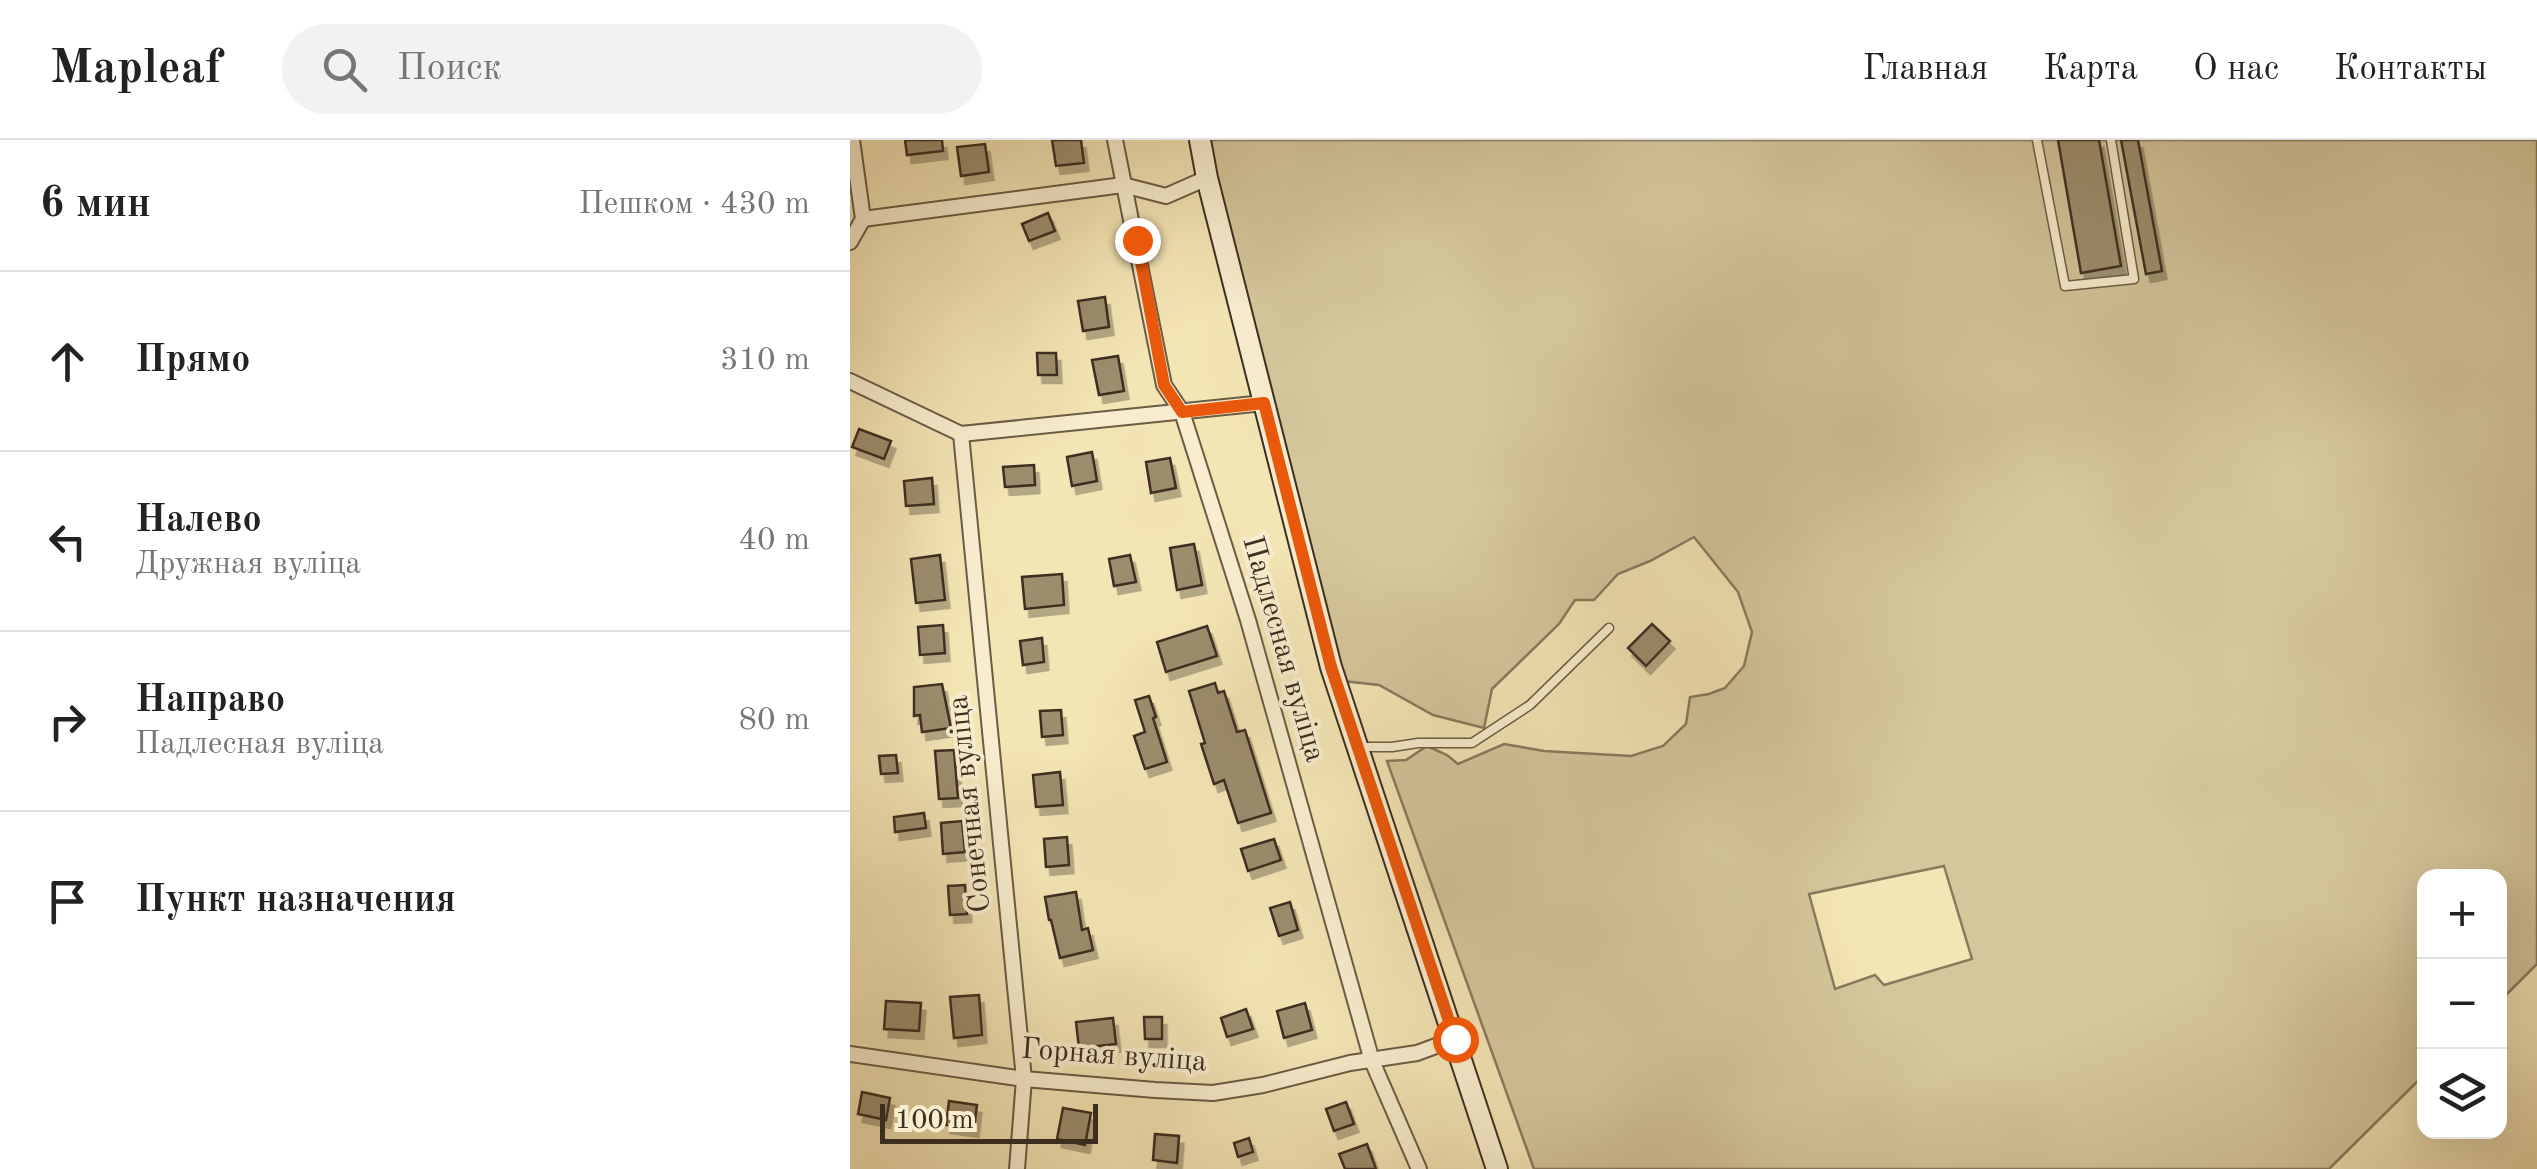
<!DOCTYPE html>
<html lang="ru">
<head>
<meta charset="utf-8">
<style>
  :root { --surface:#fff; --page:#f2f2f2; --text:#222; --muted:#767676; --line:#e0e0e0 }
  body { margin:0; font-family:"Old Standard TT",serif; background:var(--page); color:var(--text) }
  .controls { position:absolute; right:30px; bottom:30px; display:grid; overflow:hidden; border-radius:20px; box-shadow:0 10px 40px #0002 }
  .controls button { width:90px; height:90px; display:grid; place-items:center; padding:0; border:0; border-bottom:2px solid var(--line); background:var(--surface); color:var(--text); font:50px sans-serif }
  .scale { position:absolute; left:30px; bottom:25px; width:218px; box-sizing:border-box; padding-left:10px; border:5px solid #3d2e20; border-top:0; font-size:28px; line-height:35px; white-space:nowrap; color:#3d2e20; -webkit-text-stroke:8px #f8eecf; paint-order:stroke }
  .stop { position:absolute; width:30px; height:30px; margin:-22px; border:8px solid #ea580c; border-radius:50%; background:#fff }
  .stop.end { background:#ea580c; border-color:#fff; box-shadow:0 2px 10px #0008 }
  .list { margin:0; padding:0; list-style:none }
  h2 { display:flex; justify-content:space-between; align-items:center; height:130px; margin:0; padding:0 40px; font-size:42px }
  h2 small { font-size:32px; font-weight:400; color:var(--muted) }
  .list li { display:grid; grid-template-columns:65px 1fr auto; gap:30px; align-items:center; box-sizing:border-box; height:180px; padding:0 40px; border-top:2px solid var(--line) }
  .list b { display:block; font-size:38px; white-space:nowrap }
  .list p { margin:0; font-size:32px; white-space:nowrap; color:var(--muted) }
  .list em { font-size:32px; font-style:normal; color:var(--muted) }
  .icon { flex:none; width:55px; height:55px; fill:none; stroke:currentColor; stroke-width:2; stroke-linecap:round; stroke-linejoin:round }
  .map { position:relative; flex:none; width:1687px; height:1029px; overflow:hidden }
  header { display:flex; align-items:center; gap:60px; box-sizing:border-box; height:140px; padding:0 50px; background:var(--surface); border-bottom:2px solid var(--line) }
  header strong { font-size:48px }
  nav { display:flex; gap:55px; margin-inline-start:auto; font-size:35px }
  .search { width:700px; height:90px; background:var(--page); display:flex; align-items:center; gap:25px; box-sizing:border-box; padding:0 35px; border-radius:55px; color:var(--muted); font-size:38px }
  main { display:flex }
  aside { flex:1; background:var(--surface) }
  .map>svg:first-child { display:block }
  .green { fill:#d5c69c; stroke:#897a5e; stroke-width:2.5; fill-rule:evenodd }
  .building { fill:#9c8d6d; stroke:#3d2e20; stroke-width:2.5; filter:url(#shadow) }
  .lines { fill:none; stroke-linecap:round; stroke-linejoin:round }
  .lane-casing { stroke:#6b5c45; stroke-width:11 }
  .street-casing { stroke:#6b5c45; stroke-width:18 }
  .secondary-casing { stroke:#3d2e20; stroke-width:24 }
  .lane { stroke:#f8eecf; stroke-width:8 }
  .street { stroke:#f8eecf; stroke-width:14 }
  .secondary { stroke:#f8eecf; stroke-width:20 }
  .route { stroke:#ea580c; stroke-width:12 }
  .labels { text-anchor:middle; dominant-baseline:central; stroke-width:8; stroke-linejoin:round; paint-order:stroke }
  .street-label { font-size:30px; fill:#3d2e20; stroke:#f8eecf }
</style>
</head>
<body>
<header>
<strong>Mapleaf</strong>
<div class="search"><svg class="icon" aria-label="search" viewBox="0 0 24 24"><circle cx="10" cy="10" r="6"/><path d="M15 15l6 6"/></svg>Поиск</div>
<nav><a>Главная</a><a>Карта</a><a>О нас</a><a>Контакты</a></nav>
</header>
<main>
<aside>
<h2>6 мин<small>Пешком · 430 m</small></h2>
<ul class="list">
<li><svg class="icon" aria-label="ahead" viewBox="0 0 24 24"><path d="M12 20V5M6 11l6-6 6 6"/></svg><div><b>Прямо</b></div><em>310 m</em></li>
<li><svg class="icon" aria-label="left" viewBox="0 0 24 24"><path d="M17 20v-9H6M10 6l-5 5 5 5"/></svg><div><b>Налево</b><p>Дружная вуліца</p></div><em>40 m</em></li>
<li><svg class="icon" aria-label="right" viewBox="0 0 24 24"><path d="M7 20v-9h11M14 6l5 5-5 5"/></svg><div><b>Направо</b><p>Падлесная вуліца</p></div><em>80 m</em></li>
<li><svg class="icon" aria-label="arrive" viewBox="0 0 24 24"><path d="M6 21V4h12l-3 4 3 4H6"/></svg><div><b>Пункт назначения</b></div></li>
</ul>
</aside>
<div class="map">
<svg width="1687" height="1029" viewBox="0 0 1687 1029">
  <defs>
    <filter id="shadow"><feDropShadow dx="4.5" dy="8" stdDeviation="0" flood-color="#0004"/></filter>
  </defs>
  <rect width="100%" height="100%" fill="#f4e5b5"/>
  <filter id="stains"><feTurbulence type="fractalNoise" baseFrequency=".002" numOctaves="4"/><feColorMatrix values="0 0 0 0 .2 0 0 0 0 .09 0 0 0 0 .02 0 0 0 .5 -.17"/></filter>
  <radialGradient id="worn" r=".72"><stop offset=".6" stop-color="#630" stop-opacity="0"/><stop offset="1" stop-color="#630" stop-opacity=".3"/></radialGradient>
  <!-- green -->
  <path class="green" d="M356 0H1687V824L1650 861V736H1574V935L1479 1029H684L537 621 556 620 577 606 597 615 608 624 654 604 694 611 781 616 813 606 836 584 840 557 859 554 875 548 894 526 902 492 888 452 844 397 800 421 768 434 744 460H725L709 484 642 549 634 588 583 575 529 545 493 541ZM1094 726 1122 819 1034 845 1025 835 985 849 959 754Z"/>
  <!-- building -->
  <g class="building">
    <polygon points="55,0 92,0 93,11 57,15"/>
    <polygon points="202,0 231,0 234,23 206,26"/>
    <polygon points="1208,0 1249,0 1271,126 1231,133"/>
    <polygon points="1271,0 1288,0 1312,131 1296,134"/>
    <polygon points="135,4 139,32 111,36 107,7"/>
    <polygon points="198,73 205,91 179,101 172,84"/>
    <polygon points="255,157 259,187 233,191 228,161"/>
    <polygon points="187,213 206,213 207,235 188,235"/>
    <polygon points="268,216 274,251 249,255 242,220"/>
    <polygon points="9,289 41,301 34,319 2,307"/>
    <polygon points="242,312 247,341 222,346 217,317"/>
    <polygon points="320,318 326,348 301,353 296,322"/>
    <polygon points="184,325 185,345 155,347 153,327"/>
    <polygon points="82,338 84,364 56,366 54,341"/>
    <polygon points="344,404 352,445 327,450 320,408"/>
    <polygon points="90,415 95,460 66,463 61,419"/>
    <polygon points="280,415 286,442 264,446 259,419"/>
    <polygon points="212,434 214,465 175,469 172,437"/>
    <polygon points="802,484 820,501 796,526 778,508"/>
    <polygon points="93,485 95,513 70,515 68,487"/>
    <polygon points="357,486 367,516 316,532 307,502"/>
    <polygon points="192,498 194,522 173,525 170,501"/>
    <polygon points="365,543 368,553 374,551 387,592 395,590 421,673 388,683 374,640 364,644 351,604 355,603 339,551"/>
    <polygon points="92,544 101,588 72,592 70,575 64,576 64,547"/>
    <polygon points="299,556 306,577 303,578 317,622 295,629 284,596 295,592 285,560"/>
    <polygon points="211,570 213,595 192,597 190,571"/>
    <polygon points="104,610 108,658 89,659 85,611"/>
    <polygon points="46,615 48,633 31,634 29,616"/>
    <polygon points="210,632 213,665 186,667 183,635"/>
    <polygon points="74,673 76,688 45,692 44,677"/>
    <polygon points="112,681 115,712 93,714 91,683"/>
    <polygon points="217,697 219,725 196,727 194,699"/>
    <polygon points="424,699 431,720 398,731 391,709"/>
    <polygon points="115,745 117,774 100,775 98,746"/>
    <polygon points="226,752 232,790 238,788 243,810 210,818 201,780 199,780 195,757"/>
    <polygon points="440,762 448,790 429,796 420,768"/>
    <polygon points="129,855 132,895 104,898 100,857"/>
    <polygon points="36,861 71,863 69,891 34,889"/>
    <polygon points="455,863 462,890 434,898 427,871"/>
    <polygon points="396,869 403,889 377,897 371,878"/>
    <polygon points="294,877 312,877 312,899 295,899"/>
    <polygon points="263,878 266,904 229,908 226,882"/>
    <polygon points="12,952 40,958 36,980 8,974"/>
    <polygon points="99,961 127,965 124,989 96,985"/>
    <polygon points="496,962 504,984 484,991 476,969"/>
    <polygon points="213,968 241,973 235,1005 207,999"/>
    <polygon points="305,994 329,996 327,1023 303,1020"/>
    <polygon points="399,998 403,1012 388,1017 384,1003"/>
    <polygon points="517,1004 526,1029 495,1029 489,1014"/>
  </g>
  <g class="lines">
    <defs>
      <g id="lane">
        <polyline points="1187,0 1215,146 1284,139 1261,0"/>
        <polyline points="512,607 542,607 568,603 622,603 680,565 759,488"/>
      </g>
      <g id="street">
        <polyline points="265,0 314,245 332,272 398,480 522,921 569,1029"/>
        <polyline points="13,79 273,45 316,56 357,38"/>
        <polyline points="0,102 13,79 2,0"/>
        <polyline points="0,241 111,294 414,263"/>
        <polyline points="111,294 174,939 167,1029"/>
        <polyline points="0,914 174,939 305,950 363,953 413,945 500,923 567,913 605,899"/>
      </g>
      <polyline id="secondary" points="350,0 357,38 481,527 647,1029"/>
    </defs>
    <!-- lane casing -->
    <use href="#lane" class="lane-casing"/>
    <!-- street casing -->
    <use href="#street" class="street-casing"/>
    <!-- secondary casing -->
    <use href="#secondary" class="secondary-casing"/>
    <!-- lane -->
    <use href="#lane" class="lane"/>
    <!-- street -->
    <use href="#street" class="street"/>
    <!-- secondary -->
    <use href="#secondary" class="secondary"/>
  </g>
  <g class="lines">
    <!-- route -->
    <polyline class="route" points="287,100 314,245 332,272 414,263 481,527 605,899"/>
  </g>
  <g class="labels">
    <!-- street labels -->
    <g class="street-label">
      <text transform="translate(433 509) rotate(74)">Падлесная вуліца</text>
      <text transform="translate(120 664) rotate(-96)">Сонечная вуліца</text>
      <text transform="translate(264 916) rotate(4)">Горная вуліца</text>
    </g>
  </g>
  <rect width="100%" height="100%" filter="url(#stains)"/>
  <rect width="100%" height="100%" fill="url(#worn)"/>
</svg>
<div class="controls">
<button>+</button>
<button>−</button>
<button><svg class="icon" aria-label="layers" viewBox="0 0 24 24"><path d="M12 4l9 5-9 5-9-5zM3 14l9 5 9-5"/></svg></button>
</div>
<div class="scale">100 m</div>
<div class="stop" style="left:605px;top:899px"></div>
<div class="stop end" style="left:287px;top:100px"></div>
</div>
</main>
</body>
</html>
